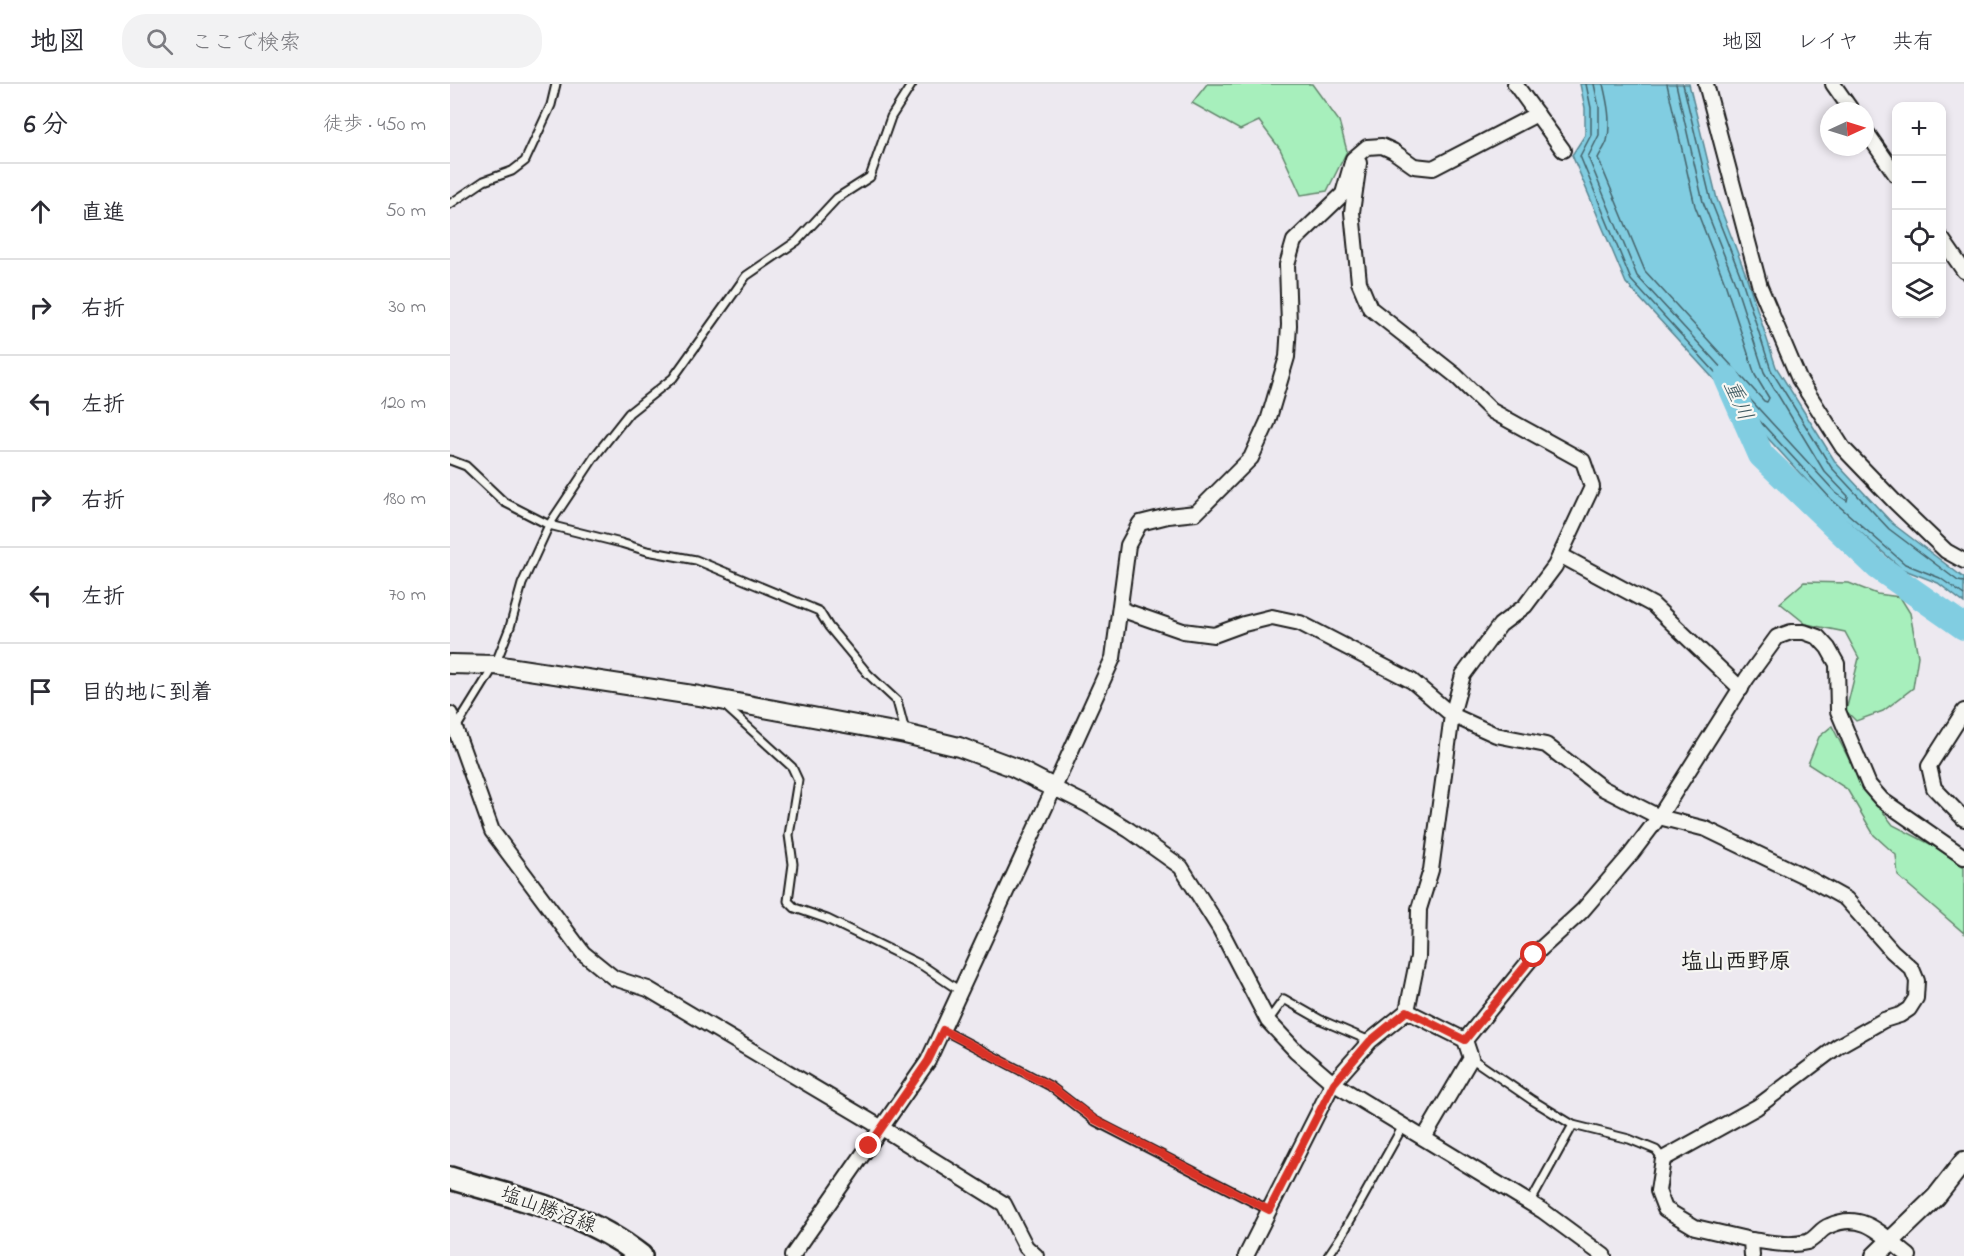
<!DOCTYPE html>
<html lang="ja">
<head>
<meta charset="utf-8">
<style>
  :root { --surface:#fff; --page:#f2f2f3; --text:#2b2b33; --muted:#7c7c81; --line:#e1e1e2 }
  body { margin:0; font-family:"Indie Flower","Klee One",sans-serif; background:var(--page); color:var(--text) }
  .controls { position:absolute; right:18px; top:18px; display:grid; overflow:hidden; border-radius:12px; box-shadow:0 3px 9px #0003 }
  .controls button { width:54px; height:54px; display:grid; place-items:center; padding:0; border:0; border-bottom:2px solid var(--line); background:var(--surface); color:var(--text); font:30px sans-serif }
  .compass { position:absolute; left:1370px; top:18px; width:54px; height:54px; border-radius:50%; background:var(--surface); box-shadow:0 3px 9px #0003; rotate:86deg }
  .stop { position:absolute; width:18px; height:18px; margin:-14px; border:4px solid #d93025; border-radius:50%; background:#fff }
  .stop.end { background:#d93025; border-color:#fff; box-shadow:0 2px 6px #0008 }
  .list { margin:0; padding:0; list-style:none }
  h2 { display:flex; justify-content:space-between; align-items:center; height:78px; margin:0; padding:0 24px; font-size:26px }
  h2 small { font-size:20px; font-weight:400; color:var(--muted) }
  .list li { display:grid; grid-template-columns:39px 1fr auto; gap:18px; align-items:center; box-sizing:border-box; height:96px; padding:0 24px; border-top:2px solid var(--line) }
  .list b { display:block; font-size:22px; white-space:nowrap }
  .list em { font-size:20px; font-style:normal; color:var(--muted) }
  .icon { flex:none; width:33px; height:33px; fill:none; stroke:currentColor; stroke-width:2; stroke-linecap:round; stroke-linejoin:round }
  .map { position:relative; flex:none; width:1514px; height:1172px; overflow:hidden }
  header { display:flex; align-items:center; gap:36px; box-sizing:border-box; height:84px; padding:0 30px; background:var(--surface); border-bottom:2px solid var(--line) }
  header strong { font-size:28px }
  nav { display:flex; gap:33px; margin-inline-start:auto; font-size:21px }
  .search { width:420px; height:54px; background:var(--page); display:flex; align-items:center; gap:15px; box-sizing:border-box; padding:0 21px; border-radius:24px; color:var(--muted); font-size:22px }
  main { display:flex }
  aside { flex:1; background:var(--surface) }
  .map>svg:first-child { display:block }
  .green { fill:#a7efbc; stroke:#62866c; stroke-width:1.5 }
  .water { fill:#81cde1; stroke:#598692; stroke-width:1.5 }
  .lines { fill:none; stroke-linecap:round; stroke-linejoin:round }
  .shore { stroke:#44636b; stroke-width:1.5 }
  .river { stroke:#81cde1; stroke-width:26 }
  .lane-casing { stroke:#1c1c1c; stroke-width:11 }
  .street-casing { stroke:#1c1c1c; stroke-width:18 }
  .secondary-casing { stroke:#1c1c1c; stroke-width:22 }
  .primary-casing { stroke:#1c1c1c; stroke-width:26 }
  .lane { stroke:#f6f6f2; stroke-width:7 }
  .street { stroke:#f6f6f2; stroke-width:14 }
  .secondary { stroke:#f6f6f2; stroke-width:18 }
  .primary { stroke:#f6f6f2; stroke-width:21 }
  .route { stroke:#d93025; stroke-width:8 }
  .labels { text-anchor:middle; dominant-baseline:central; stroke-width:4.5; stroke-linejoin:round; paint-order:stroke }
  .street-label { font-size:20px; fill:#1c1c1c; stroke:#f6f6f2 }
  .water-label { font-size:21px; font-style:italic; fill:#3f5a61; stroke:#f6f6f2 }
  .quarter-label { font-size:22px; font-weight:bold; fill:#1c1c1c; stroke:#f6f6f2 }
</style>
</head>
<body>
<header>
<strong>地図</strong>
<div class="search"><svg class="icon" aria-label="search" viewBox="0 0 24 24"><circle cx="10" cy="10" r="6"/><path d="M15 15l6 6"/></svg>ここで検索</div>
<nav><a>地図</a><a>レイヤ</a><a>共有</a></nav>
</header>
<main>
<aside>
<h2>6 分<small>徒歩 · 450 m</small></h2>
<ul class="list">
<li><svg class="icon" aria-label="ahead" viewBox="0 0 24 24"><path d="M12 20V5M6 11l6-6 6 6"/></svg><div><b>直進</b></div><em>50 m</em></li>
<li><svg class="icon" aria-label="right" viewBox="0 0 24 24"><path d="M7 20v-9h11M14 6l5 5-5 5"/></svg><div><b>右折</b></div><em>30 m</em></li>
<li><svg class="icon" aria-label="left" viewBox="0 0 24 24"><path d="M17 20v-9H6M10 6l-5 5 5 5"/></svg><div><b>左折</b></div><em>120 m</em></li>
<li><svg class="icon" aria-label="right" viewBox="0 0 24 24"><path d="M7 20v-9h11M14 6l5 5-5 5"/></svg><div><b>右折</b></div><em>180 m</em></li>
<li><svg class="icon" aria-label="left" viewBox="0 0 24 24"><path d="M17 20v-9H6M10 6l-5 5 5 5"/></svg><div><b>左折</b></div><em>70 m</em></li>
<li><svg class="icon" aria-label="arrive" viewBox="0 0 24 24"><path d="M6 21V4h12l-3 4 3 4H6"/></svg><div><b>目的地に到着</b></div></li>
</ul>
</aside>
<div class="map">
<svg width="1514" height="1172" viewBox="0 0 1514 1172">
  <rect width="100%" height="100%" fill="#ede9f0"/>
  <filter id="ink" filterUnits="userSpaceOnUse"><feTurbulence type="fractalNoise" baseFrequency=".0167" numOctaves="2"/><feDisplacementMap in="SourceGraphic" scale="12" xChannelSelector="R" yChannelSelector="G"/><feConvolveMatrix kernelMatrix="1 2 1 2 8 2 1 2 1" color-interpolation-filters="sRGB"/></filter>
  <g filter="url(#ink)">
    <!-- green -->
    <g class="green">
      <polygon points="757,0 862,0 889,37 897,67 877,107 851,111 830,65 809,37 790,46 742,19"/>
      <polygon points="1354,498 1399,499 1427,510 1450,513 1460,529 1468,572 1463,604 1433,627 1406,637 1396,627 1409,574 1395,548 1356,540 1330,519"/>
      <polygon points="1382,642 1411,699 1443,741 1484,762 1514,783 1514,849 1448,792 1446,771 1424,751 1397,705 1358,680 1369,653"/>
    </g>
    <!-- water -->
    <polygon class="water" points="1130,0 1239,0 1267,115 1296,191 1326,283 1386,379 1443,440 1514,494 1514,519 1488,499 1452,485 1377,419 1176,199 1122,71 1135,51 1135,24"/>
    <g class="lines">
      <!-- shore -->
      <g class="shore">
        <polyline points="1136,0 1141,24 1141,51 1130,72 1181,196 1381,415 1455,480 1490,494 1514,511"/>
        <polyline points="1144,0 1149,23 1149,51 1138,73 1187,192 1386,409 1397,417 1398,412 1374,387 1314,288 1284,196 1253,118 1226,0"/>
        <path d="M1153 0C1157 17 1162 39 1157 57 1155 63 1151 68 1148 74L1195 187 1314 317 1317 318 1319 314 1305 291 1275 199 1245 122 1217 0"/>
        <polyline points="1233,0 1261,117 1291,193 1321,286 1381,383 1439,445 1508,497 1514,498"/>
      </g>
      <!-- river -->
      <polyline class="river" points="1277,294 1311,371 1428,483 1514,543"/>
      <defs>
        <g id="lane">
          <polyline points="0,120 34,97 62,87 75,77 101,21 106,0"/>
          <polyline points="0,376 16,382 54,418 99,441 171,459 197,467 246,476 369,527 379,543 418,590 447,617 455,647"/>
          <polyline points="274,621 342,683 348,696 339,751 343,780 338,817 345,824 377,835 473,882 510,907"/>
          <polyline points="6,644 45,581 60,543 72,500 99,441 145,372 179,329 223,294 296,192 347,157 387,114 420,93 441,33 462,0"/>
          <polyline points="818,937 834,915 871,936 920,957"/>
          <polyline points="493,946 600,1002 645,1037 819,1126"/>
          <polyline points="1021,974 1082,1016 1123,1041 1179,1055 1206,1066 1213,1075"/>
          <polyline points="1080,1119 1123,1041"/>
          <polyline points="878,1172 892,1151 953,1042"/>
        </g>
        <g id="street">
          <polyline points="1065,0 1113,66"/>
          <polyline points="1256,0 1310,203 1349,295 1393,364 1445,418 1496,467 1514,477"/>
          <polyline points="1383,0 1402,27"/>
          <polyline points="1415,46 1446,91"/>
          <polyline points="1492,155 1514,187"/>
          <polyline points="1110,471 1203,521 1291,605"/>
          <polyline points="670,525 733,547 764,551 794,540 822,533 850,539 962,597 1002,631 1046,651 1096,661 1152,704 1209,733 1256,745 1360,795 1396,815 1442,867 1462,885 1467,897 1466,914 1459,925 1450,931 1434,936 1388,962 1307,1023 1213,1075 1208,1107 1215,1125 1245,1143 1301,1156 1302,1172"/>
          <polyline points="1514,627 1479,682 1484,704 1514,735"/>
          <polyline points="0,630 42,747 133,869 164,894 198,905 432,1044 554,1120 576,1163 586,1172"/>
          <polyline points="604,704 638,721 679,746 731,783 770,845 818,937 846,967 883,999 1093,1127 1154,1172"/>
          <polyline points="957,927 1015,956 1021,974 974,1054"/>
          <polyline points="1015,956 1084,871 1132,827 1181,770 1209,733 1297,594 1327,553 1341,548 1354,548 1368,553 1378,564 1387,580 1388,627 1419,701 1432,716 1514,773"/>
          <path d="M1301 1156C1319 1158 1339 1163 1357 1158 1366 1155 1370 1145 1379 1142 1414 1126 1433 1152 1459 1172"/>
          <polyline points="342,1172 478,977 604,704 663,574 678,461 690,439 718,432 746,429 801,374 818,337 837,273 839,241 837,181 844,157 893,110 903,75 917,63 932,62 943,67 964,82 983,84 1087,30"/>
          <polyline points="796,1172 883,999 920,957 957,927 968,873 969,825 981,786 1002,631 1013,591 1050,541 1075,522 1105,482 1142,403 1133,377 1042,327 1005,291 920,224 909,198 902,128 909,79"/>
        </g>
        <g id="secondary">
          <polyline points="0,580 45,581 249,612 455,650 509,663 563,683 604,704"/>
          <polyline points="1425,1172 1486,1113 1514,1077"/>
        </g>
        <path id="primary" d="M0 1094C66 1114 136 1128 191 1172"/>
      </defs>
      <!-- lane casing -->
      <use href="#lane" class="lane-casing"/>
      <!-- street casing -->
      <use href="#street" class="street-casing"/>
      <!-- secondary casing -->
      <use href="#secondary" class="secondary-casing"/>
      <!-- primary casing -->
      <use href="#primary" class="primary-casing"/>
      <!-- lane -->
      <use href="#lane" class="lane"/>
      <!-- street -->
      <use href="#street" class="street"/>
      <!-- secondary -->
      <use href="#secondary" class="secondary"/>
      <!-- primary -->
      <use href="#primary" class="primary"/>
    </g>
  </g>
  <g class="lines" filter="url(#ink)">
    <!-- route -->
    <polyline class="route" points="419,1062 478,977 493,946 600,1002 645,1036 819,1126 884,999 920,957 957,927 1015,956 1084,871"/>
  </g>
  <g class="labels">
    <!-- street labels -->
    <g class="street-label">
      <text transform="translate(98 1127) rotate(20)">塩山勝沼線</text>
    </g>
    <!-- water labels -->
    <g class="water-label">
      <text transform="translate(1287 317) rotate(66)">重川</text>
    </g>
    <!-- quarter labels -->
    <g class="quarter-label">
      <text x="1286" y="879">塩山西野原</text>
    </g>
  </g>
</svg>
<div class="controls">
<button>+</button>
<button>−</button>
<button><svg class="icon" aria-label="locate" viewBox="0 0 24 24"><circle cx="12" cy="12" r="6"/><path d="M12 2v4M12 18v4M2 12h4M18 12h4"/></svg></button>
<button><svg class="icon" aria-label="layers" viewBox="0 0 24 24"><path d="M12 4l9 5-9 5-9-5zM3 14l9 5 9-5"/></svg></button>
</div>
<svg class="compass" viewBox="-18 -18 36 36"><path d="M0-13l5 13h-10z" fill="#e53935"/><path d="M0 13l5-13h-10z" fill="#7c7c81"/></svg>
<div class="stop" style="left:1084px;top:871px"></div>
<div class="stop end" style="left:419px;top:1062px"></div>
</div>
</main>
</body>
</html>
